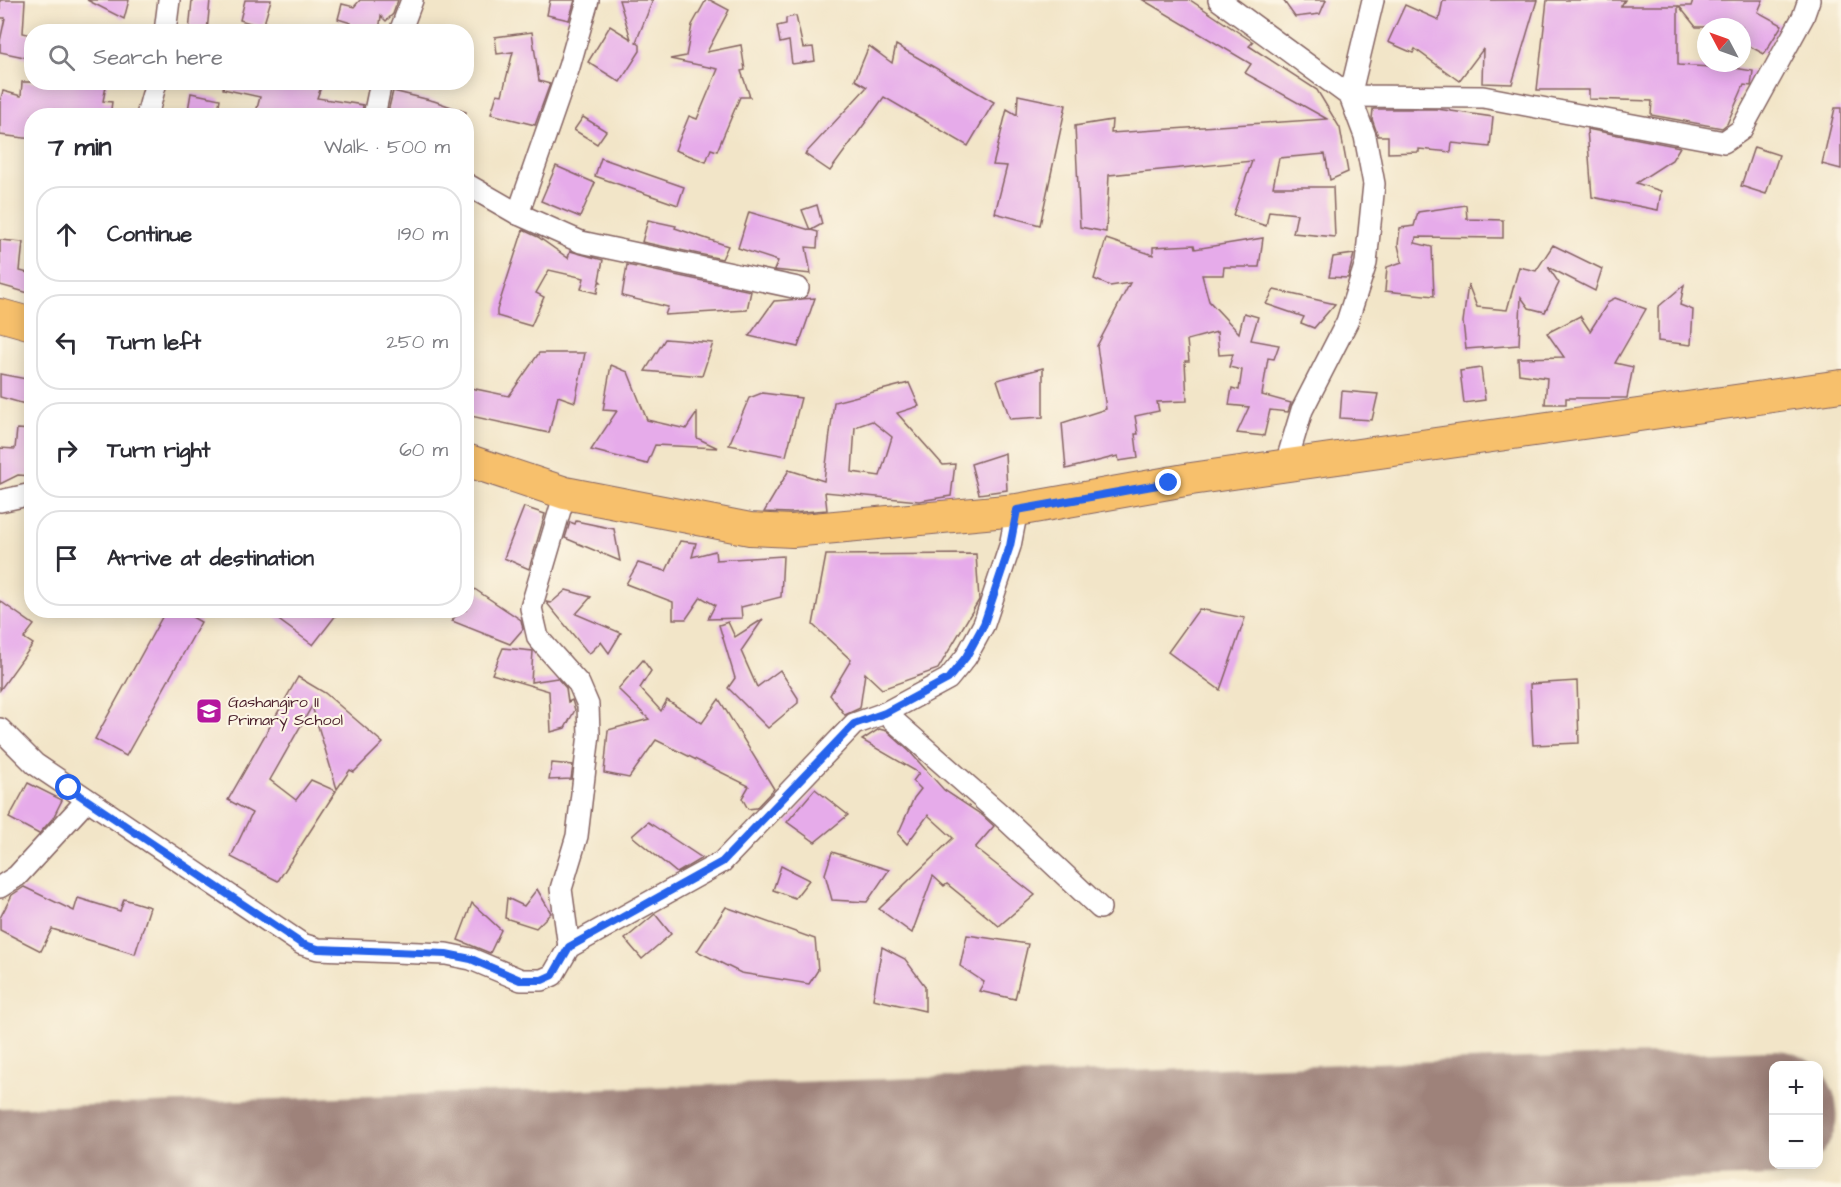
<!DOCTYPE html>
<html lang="en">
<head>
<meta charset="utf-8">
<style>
  :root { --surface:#fff; --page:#f2f2f3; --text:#2b2b33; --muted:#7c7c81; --line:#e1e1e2 }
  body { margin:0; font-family:"Architects Daughter",sans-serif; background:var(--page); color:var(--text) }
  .controls { position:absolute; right:18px; bottom:18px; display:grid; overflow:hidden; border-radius:12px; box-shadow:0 3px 15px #0003 }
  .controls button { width:54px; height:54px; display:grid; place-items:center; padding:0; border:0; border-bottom:2px solid var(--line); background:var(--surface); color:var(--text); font:30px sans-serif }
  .compass { position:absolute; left:1697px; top:18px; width:54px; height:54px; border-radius:50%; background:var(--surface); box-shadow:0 3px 15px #0003; rotate:311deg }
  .stop { position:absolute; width:18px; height:18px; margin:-14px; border:4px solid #2563eb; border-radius:50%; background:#fff }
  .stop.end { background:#2563eb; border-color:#fff; box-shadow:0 2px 6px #0008 }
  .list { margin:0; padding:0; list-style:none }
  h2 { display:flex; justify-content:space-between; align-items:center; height:78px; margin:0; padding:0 24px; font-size:26px }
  h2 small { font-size:20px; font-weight:400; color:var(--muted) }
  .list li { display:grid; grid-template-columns:39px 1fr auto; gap:18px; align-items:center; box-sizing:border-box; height:96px; margin:0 12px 12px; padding:0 12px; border:2px solid var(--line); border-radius:24px }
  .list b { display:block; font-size:22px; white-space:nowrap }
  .list em { font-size:20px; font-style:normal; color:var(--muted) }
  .icon { flex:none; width:33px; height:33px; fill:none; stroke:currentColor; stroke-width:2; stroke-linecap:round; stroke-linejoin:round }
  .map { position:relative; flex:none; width:1841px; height:1187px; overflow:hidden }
  .search { position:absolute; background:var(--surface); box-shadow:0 3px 15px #0003; left:24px; top:24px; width:450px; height:66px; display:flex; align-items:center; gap:15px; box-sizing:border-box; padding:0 21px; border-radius:24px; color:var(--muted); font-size:22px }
  .panel { position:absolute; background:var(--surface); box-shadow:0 3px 15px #0003; left:24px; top:108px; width:450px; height:510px; border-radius:24px }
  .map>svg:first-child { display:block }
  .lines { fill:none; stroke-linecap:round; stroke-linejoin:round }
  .runway { stroke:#9e827a; stroke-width:126 }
  .building { fill:#e6abea; fill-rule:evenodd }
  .minor-casing { stroke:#856462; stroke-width:24 }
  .primary-casing { stroke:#856462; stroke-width:34 }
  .minor { stroke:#fff; stroke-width:21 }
  .primary { stroke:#f7c06c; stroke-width:32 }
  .route { stroke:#2563eb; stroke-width:8 }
  .labels { text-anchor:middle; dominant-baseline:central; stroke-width:4.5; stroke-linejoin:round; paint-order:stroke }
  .poi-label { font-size:16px; fill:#4a1f2b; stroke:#fcf5e5; text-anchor:start }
</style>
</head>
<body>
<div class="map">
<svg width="1841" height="1187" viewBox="0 0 1841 1187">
  <rect width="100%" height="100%" fill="#fcf5e5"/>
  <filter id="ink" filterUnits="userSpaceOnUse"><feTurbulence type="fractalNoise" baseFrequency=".0167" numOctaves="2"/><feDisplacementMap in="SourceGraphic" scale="12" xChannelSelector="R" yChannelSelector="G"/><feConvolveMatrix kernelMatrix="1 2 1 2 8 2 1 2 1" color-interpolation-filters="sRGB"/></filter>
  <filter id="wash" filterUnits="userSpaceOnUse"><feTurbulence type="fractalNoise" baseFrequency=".008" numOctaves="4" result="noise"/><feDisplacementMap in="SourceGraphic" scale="24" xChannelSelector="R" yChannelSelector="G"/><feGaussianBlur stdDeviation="1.35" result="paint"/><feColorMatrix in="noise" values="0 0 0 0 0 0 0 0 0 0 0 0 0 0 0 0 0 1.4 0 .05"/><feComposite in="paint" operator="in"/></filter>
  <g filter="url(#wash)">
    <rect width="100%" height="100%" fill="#f2e5c8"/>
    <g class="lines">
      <!-- runway -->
      <polyline class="runway" points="0,1171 1774,1113"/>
    </g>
    <g id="blocks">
      <!-- building -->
      <g class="building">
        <polygon points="0,0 25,0 23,33 32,35 29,58 0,52 0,41 5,18 0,18"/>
        <polygon points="87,0 129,0 124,19"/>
        <polygon points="192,0 210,0 207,32 189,32"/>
        <polygon points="245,0 271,0 263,27 240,20"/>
        <polygon points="360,0 398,0 393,14 386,21 381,16 379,32 349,32 351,23 338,19 342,4 354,7"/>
        <polygon points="550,0 575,0 569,20 547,15"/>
        <polygon points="619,0 653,0 636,42 640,45 640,51 620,82 588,62 610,26 631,39"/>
        <polygon points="706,0 710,0 729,10 707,52 741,45 745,70 741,71 750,97 740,97 717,151 711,149 706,162 675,150 689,116 697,119 718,69 670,59 686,56 692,25"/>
        <polygon points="1143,0 1190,0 1253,42 1249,46 1317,90 1340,128 1348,172 1330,180 1325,154 1279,158 1273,187 1333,187 1335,237 1293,233 1297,214 1269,211 1266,226 1233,215 1252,161 1109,175 1106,232 1080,227 1075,126 1112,120 1111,133 1327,119 1245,73 1251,64"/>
        <polygon points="1283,0 1326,0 1320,14 1295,17"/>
        <polygon points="1443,0 1537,0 1512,84 1482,83 1483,49 1459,81 1415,49 1413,53 1388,42 1405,5 1439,20"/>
        <polygon points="1547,0 1625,0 1621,6 1678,6 1678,65 1710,67 1710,64 1753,71 1751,86 1744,85 1727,124 1722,128 1651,115 1652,101 1589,99 1589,90 1537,90"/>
        <polygon points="1693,0 1763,0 1758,12 1782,25 1764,54 1742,42 1742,27 1696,27 1679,6 1691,6"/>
        <polygon points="796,16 803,48 813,47 815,61 792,64 789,41 780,43 777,26 786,24 786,18"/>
        <polygon points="532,32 539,81 550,84 535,125 491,114 497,94 502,95 513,52 497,54 495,37"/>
        <polygon points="896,45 994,102 968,146 884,97 830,171 805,154 867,87 855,80 869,46 892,63"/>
        <polygon points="22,82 107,82 103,101 112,102 110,116 32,116 32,139 0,135 0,101 3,91 21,96"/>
        <polygon points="224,82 323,82 317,98 363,105 362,116 255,116 260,97 223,89"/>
        <polygon points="393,91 434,101 466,112 465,116 387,116"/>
        <polygon points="191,93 220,99 217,116 187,116"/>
        <polygon points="1018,95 1066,105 1040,225 995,213 1007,166 993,165 1007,109 1017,115"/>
        <polygon points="1835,108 1841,108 1841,169 1822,164"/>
        <polygon points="1373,109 1437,109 1493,117 1490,147 1452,143 1451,152 1419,149 1419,152 1388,153 1388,136 1378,136 1372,119"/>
        <polygon points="583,117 606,131 597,144 574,130"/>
        <polygon points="1587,129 1680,147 1672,160 1636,183 1661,191 1658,210 1592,197"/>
        <polygon points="1754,147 1779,155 1766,194 1741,186"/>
        <polygon points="601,158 684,187 678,205 595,176"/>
        <polygon points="556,166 595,183 580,217 541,201"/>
        <polygon points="817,205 822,224 811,230 818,232 817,248 806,247 811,274 774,270 778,261 738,248 749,212 810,230 802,210"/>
        <polygon points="1466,205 1467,219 1503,220 1503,238 1416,237 1415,243 1432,247 1434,296 1385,291 1387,267 1402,262 1398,245 1400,228 1414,226 1418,212"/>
        <polygon points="648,220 676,226 675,228 728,246 722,259 642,242"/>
        <polygon points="523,230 538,237 568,258 570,251 603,260 599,280 601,282 599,282 597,293 581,289 584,278 549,270 536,293 544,297 531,326 497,316 497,310"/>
        <polygon points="1263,238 1259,267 1224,267 1223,275 1202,275 1209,301 1239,333 1244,313 1258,317 1251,340 1279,345 1274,359 1268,358 1262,395 1291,403 1288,412 1270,410 1264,436 1237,433 1249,407 1229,405 1232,388 1239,390 1242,370 1229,367 1233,354 1219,355 1217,332 1187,340 1189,361 1185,361 1187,401 1157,402 1159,411 1135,416 1138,434 1135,434 1138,458 1119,461 1118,456 1066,469 1062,423 1106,409 1097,346 1130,283 1110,286 1094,279 1106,239 1153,255 1153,247 1194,245 1195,249"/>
        <polygon points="0,240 23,242 20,271 32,274 32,294 0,285"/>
        <polygon points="1553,245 1602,269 1595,291 1548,267 1559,283 1545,312 1529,308 1521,297 1519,345 1466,349 1463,322 1468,284 1477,307 1507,310 1519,267 1536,271"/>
        <polygon points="1354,254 1348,278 1329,277 1333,257"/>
        <polygon points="627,265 751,291 747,310 665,315 668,307 622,296"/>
        <polygon points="1684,285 1680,305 1693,310 1691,345 1658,341 1658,307"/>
        <polygon points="1274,290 1335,304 1314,328 1301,323 1304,317 1266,304"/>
        <polygon points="815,298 798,347 749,336 774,301"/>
        <polygon points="1615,298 1646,309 1615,363 1633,367 1627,398 1566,398 1566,404 1545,404 1547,378 1519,374 1518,358 1564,357 1547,333 1580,316 1590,331 1609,301"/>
        <polygon points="665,339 713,343 702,376 645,371"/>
        <polygon points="539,353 585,353 575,402 558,396 549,433 466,415 466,387 509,396"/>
        <polygon points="611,365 628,372 647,420 686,429 697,413 697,438 718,448 655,445 647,464 591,450 617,411 603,410"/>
        <polygon points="1043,368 1043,417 1010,419 997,380"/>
        <polygon points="1481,368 1485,400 1464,403 1460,371"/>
        <polygon points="0,374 32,380 32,406 0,397"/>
        <path d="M909 383 919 406 897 413 943 465 955 464 951 496 919 501 825 492 827 510 791 513 764 512 789 470 824 481 834 402ZM872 421 892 437 880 476 852 472 855 427Z"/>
        <polygon points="1342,391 1378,394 1372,420 1340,418"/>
        <polygon points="762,393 801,398 786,456 729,445 749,398"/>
        <polygon points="17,429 32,430 32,476 18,475 0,484 0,448 15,449"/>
        <polygon points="1005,453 1007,490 979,494 971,464"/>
        <polygon points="524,507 545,514 529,569 504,558"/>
        <polygon points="576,521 614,529 620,561 565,538 570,522 575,524"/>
        <polygon points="680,541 696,543 692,557 715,551 716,560 783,556 781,597 741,607 742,618 708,619 715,605 701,597 686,619 673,619 673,602 626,584 638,563 666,571"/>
        <polygon points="976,554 979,600 938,669 882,689 865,673 860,708 845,715 830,695 851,660 813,625 826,555"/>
        <polygon points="473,588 521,620 523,629 510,644 452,621 459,610 466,610 466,598"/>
        <polygon points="566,590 591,597 576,614 621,633 609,653 601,642 589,654 546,602 551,603"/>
        <polygon points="0,601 34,625 24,638 33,644 0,690"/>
        <polygon points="1199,609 1245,618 1220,690 1168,652"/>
        <polygon points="166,610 180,610 201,622 126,756 95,739"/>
        <polygon points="265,610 340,610 313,645"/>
        <polygon points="763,619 741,651 757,687 780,670 798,698 798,703 768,728 728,688 735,678 719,625 728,622 735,637"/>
        <polygon points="503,648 533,651 531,682 557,678 566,688 568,702 572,700 575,710 565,728 551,732 549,691 492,674"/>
        <polygon points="643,660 651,671 640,688 661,711 667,700 702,723 719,699 774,789 756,808 748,809 742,798 749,786 656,740 629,778 604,773 608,730 649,719 618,689"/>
        <polygon points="298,677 325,693 383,743 354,772 350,770 337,789 312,706 270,780 296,800 311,780 336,791 278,881 231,857 252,813 228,800"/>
        <polygon points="1577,681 1579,743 1533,745 1530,684"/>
        <polygon points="879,729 887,731 909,751 944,790 982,815 994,826 975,848 1035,895 999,926 947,884 944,886 933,876 912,933 879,909 953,838 928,815 907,844 898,834 914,798 921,789 913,781 919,773 862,740"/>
        <polygon points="552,763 573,765 571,779 549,780"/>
        <polygon points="28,783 62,800 53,818 39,834 9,818"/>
        <polygon points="815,789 848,815 815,842 787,822"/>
        <polygon points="648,822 702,858 677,873 632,836"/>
        <polygon points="832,852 889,870 867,902 832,900 825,874"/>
        <polygon points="781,866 809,880 795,898 773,890"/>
        <polygon points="24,887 74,911 78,898 120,911 124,899 150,907 135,954 52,929 41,951 0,930 0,918 12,895"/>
        <polygon points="537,889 551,913 536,928 505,918 507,898 524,906"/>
        <polygon points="472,903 501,930 490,953 458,940"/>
        <polygon points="726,907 815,939 818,970 809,984 741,973 697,951"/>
        <polygon points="655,914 671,934 642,959 625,939"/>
        <polygon points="967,935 1028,944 1015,999 979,991 984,982 960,966"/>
        <polygon points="882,947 905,959 925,986 925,1011 873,999"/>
      </g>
    </g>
  </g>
  <g filter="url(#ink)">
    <use href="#blocks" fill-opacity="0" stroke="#856462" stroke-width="1.5"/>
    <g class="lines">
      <defs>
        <g id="minor">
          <polyline points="1219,0 1350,96 1365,136 1374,184 1366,263 1347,322 1302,410 1285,467"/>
          <polyline points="1373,0 1350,96 1483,97 1724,142 1741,130 1803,17 1809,0"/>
          <polyline points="165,32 169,0"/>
          <polyline points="400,32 412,0"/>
          <polyline points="147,116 156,82"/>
          <polyline points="374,116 381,82"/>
          <polyline points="466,184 518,214 581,242 798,288"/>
          <polyline points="518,214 569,67 588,0"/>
          <polyline points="565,493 531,608 538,638 579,684 588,705 589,734 577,836 561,889 569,947"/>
          <polyline points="0,501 32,494"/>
          <polyline points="885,713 1002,816 1100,908"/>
          <polyline points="0,729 35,764 302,944 318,949 446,954 471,959 521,980 542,980 553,975 569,947 722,862 854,724 885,713 948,679 966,657 984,624 1010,546 1017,510"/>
          <polyline points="0,887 17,876 87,800"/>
        </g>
        <g id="primary">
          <polyline points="0,315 32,324"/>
          <polyline points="466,460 565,493 750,529 792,531 1017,510 1191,479 1841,386"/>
        </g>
      </defs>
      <!-- minor casing -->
      <use href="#minor" class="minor-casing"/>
      <!-- primary casing -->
      <use href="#primary" class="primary-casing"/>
      <!-- minor -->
      <use href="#minor" class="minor"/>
      <!-- primary -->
      <use href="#primary" class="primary"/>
    </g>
  </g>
  <g class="lines" filter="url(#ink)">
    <!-- route -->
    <polyline class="route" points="69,788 302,944 318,949 446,954 471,959 520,980 542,980 553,975 569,947 722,862 854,724 885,713 948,679 966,657 984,624 1010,546 1017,510 1169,483"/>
  </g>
  <!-- icons -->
  <defs>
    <symbol id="school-square" viewBox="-11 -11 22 22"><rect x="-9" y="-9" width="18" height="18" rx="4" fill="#b5179e" stroke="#fcf5e5"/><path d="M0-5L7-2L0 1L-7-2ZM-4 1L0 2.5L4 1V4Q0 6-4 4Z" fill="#fff"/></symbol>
  </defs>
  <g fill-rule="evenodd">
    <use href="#school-square" x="194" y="696" width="30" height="30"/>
  </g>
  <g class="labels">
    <!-- poi labels -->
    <g class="poi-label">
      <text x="228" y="702">Gashangiro II<tspan x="228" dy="18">Primary School</tspan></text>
    </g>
  </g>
</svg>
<div class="controls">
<button>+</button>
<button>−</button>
</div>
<svg class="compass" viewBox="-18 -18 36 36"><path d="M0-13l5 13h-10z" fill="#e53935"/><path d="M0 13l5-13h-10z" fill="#7c7c81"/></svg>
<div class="stop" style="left:69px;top:788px"></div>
<div class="stop end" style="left:1169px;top:483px"></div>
<div class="search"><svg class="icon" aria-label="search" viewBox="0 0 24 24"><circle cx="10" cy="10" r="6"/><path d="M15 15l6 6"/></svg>Search here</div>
<section class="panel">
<h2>7 min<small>Walk · 500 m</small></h2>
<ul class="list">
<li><svg class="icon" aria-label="ahead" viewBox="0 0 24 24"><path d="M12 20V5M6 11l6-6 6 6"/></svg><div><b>Continue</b></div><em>190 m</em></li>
<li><svg class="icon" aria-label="left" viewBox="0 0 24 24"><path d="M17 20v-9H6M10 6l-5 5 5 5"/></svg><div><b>Turn left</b></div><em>250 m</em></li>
<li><svg class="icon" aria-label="right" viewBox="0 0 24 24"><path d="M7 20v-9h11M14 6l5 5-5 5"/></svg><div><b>Turn right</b></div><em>60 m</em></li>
<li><svg class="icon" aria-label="arrive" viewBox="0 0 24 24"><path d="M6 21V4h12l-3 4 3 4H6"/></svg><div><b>Arrive at destination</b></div></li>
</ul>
</section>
</div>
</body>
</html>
